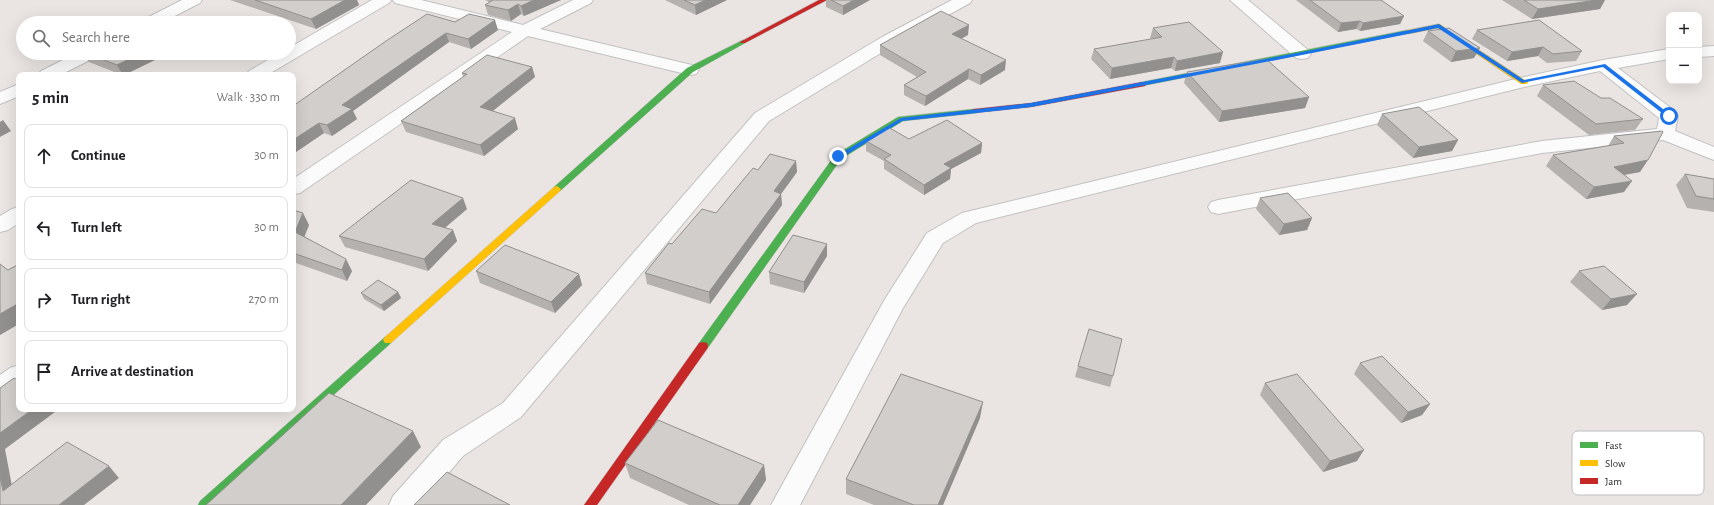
<!DOCTYPE html>
<html lang="en">
<head>
<meta charset="utf-8">
<style>
  :root { --surface:#fff; --page:#f6f6f6; --text:#202124; --muted:#757577; --line:#e0e0e0 }
  body { margin:0; font-family:"Alegreya Sans",sans-serif; background:var(--page); color:var(--text) }
  .controls { position:absolute; right:12px; top:12px; display:grid; overflow:hidden; border-radius:8px; box-shadow:0 4px 16px #0002 }
  .controls button { width:36px; height:36px; display:grid; place-items:center; padding:0; border:0; border-bottom:1px solid var(--line); background:var(--surface); color:var(--text); font:20px sans-serif }
  .stop { position:absolute; width:12px; height:12px; margin:-9px; border:3px solid #1a73e8; border-radius:50%; background:#fff }
  .stop.end { background:#1a73e8; border-color:#fff; box-shadow:0 1px 4px #0008 }
  .list { margin:0; padding:0; list-style:none }
  h2 { display:flex; justify-content:space-between; align-items:center; height:52px; margin:0; padding:0 16px; font-size:17px }
  h2 small { font-size:13px; font-weight:400; color:var(--muted) }
  .list li { display:grid; grid-template-columns:26px 1fr auto; gap:12px; align-items:center; box-sizing:border-box; height:64px; margin:0 8px 8px; padding:0 8px; border:1px solid var(--line); border-radius:8px }
  .list b { display:block; font-size:15px; white-space:nowrap }
  .list em { font-size:13px; font-style:normal; color:var(--muted) }
  .icon { flex:none; width:22px; height:22px; fill:none; stroke:currentColor; stroke-width:2; stroke-linecap:round; stroke-linejoin:round }
  .map { position:relative; flex:none; width:1714px; height:505px; overflow:hidden }
  .search { position:absolute; background:var(--surface); box-shadow:0 4px 16px #0002; left:16px; top:16px; width:280px; height:44px; display:flex; align-items:center; gap:10px; box-sizing:border-box; padding:0 14px; border-radius:22px; color:var(--muted); font-size:15px }
  .panel { position:absolute; background:var(--surface); box-shadow:0 4px 16px #0002; left:16px; top:72px; width:280px; height:340px; border-radius:8px }
  .map>svg:first-child { display:block }
  .lines { fill:none; stroke-linecap:round; stroke-linejoin:round }
  .street-casing { stroke:#c2c1c1; stroke-width:2 }
  .fast-casing { stroke:#c2c1c1; stroke-width:1 }
  .slow-casing { stroke:#c2c1c1; stroke-width:1 }
  .jam-casing { stroke:#c2c1c1; stroke-width:1 }
  .street { fill:#fcfbfb; fill-rule:evenodd }
  .fast { fill:#4caf50; fill-rule:evenodd }
  .slow { fill:#ffc107; fill-rule:evenodd }
  .jam { fill:#c62828; fill-rule:evenodd }
  .wall { fill:#b4b1af }
  .shaded-wall { fill:#92908e }
  .building { fill:#d1cecb; stroke:#92908e }
  .route { fill:#1a73e8 }
  .key { fill:#fff; stroke:#c0c0c0; stroke-width:1 }
  .key-label { font-size:11px; fill:#2c2c2c }
</style>
</head>
<body>
<div class="map">
<svg width="1714" height="505" viewBox="0 0 1714 505">
  <rect width="100%" height="100%" fill="#eae5e2"/>
  <g class="lines">
    <defs>
      <g id="street">
        <polygon points="182,0 202,0 200,3 161,23 141,23 143,20"/>
        <polygon points="372,0 391,0 389,3 267,75 246,75 249,71 280,53 289,53 289,48"/>
        <polygon points="393,0 421,0 523,25 573,0 593,0 591,3 540,29 696,66 699,70 696,74 690,75 528,36 300,193 293,194 293,179 512,32 395,3"/>
        <polygon points="952,0 972,0 970,3 894,45 769,121 521,417 463,456 421,505 389,505 393,496 443,440 503,403 755,113 882,37"/>
        <polygon points="1230,0 1248,0 1308,50 1311,54 1308,58 1302,59 1296,58"/>
        <polygon points="1714,46 1714,56 1699,57 1699,47"/>
        <polygon points="1669,49 1669,59 1618,68 1676,112 1678,116 1675,131 1714,147 1714,160 1663,140 1542,153 1218,214 1211,212 1208,207 1211,202 1218,200 1542,141 1657,129 1659,118 1600,71 1524,87 976,223 943,243 903,308 800,505 771,505 885,299 927,233 962,213 1524,77 1603,60"/>
        <polygon points="77,53 99,53 96,57 60,75 38,75 41,71"/>
        <polygon points="19,84 19,96 0,104 0,92"/>
        <polygon points="19,207 19,223 8,230 0,232 0,216 12,209"/>
        <polygon points="19,365 19,388 9,395 0,398 0,375 10,368"/>
      </g>
      <g id="fast">
        <polygon points="1408,30 1410,31 1410,33 1142,86 1138,84 1142,82"/>
        <polygon points="743,40 745,41 745,43 693,72 560,191 554,191 553,189 554,187 687,68"/>
        <polygon points="974,109 977,109 977,113 903,121 841,159 707,349 699,349 698,346 699,343 835,155 898,117"/>
        <polygon points="388,336 391,337 393,340 391,343 212,505 198,505 200,501 385,337"/>
      </g>
      <g id="slow">
        <polygon points="1439,24 1441,25 1528,82 1527,84 1521,84 1438,28 1408,34 1405,32 1408,30"/>
        <polygon points="557,186 561,189 560,191 391,343 385,343 383,340 385,337 554,187"/>
      </g>
      <g id="jam">
        <polygon points="819,0 827,0 745,43 741,43 740,42"/>
        <polygon points="1142,82 1146,84 1145,86 1031,107 974,113 970,111 974,109 1031,103"/>
        <polygon points="703,342 707,343 708,346 707,349 597,505 584,505 699,343"/>
      </g>
    </defs>
    <!-- street casing -->
    <use href="#street" class="street-casing"/>
    <!-- fast casing -->
    <use href="#fast" class="fast-casing"/>
    <!-- slow casing -->
    <use href="#slow" class="slow-casing"/>
    <!-- jam casing -->
    <use href="#jam" class="jam-casing"/>
    <!-- street -->
    <use href="#street" class="street"/>
    <!-- fast -->
    <use href="#fast" class="fast"/>
    <!-- slow -->
    <use href="#slow" class="slow"/>
    <!-- jam -->
    <use href="#jam" class="jam"/>
  </g>
  <!-- wall -->
  <g class="wall">
    <polygon points="230,0 357,0 359,5 316,29"/>
    <polygon points="485,0 561,0 524,16 521,14 511,21 488,15 485,5 489,2"/>
    <polygon points="665,0 727,0 696,15"/>
    <polygon points="826,0 870,0 843,15 826,7"/>
    <polygon points="1296,0 1381,0 1404,16 1400,24 1360,31 1356,29 1338,32"/>
    <polygon points="1502,0 1605,0 1600,9 1532,19"/>
    <polygon points="455,22 498,30 471,49 449,42 353,111 357,119 332,136 324,133 293,154 293,106"/>
    <polygon points="1153,28 1220,63 1175,71 1171,68 1110,79 1091,59 1094,49 1151,39 1150,38"/>
    <polygon points="1477,30 1582,51 1576,61 1547,63 1538,56 1507,61 1472,39"/>
    <polygon points="1428,31 1474,58 1451,62 1423,41"/>
    <polygon points="968,35 961,39 1005,70 980,85 968,79 925,106 904,95 904,85 917,77 880,55 880,45"/>
    <polygon points="83,53 156,53 159,58 124,75 122,75 89,62"/>
    <polygon points="532,67 535,77 493,111 518,129 484,156 406,132 401,121 463,77 462,73"/>
    <polygon points="1187,72 1309,97 1305,108 1219,122 1184,83"/>
    <polygon points="1543,85 1601,98 1643,119 1635,130 1589,135 1537,96"/>
    <polygon points="1382,114 1458,140 1452,151 1413,158 1377,125"/>
    <polygon points="1662,131 1640,172 1624,175 1624,192 1586,199 1546,166 1553,155 1608,146 1614,136"/>
    <polygon points="909,139 982,143 981,153 951,169 950,179 924,195 884,169 884,161 866,151 866,141"/>
    <polygon points="796,161 797,172 781,194 782,205 710,304 647,284 645,273 716,213 758,170"/>
    <polygon points="1685,174 1714,179 1714,212 1687,208 1676,185"/>
    <polygon points="1260,198 1312,218 1307,230 1279,235 1256,209"/>
    <polygon points="467,209 445,228 453,230 457,241 428,271 345,247 339,236"/>
    <polygon points="293,210 309,225 304,236 352,271 347,281 293,262"/>
    <polygon points="827,244 827,256 804,293 770,284 769,272"/>
    <polygon points="476,271 579,274 582,285 555,313 480,283"/>
    <polygon points="1579,271 1627,305 1602,310 1570,282"/>
    <polygon points="398,292 401,298 384,311 364,299 361,293"/>
    <polygon points="1360,363 1430,404 1422,415 1401,423 1354,374"/>
    <polygon points="1078,366 1113,376 1110,387 1075,377"/>
    <polygon points="1265,383 1357,461 1323,472 1260,395"/>
    <polygon points="980,418 943,505 874,505 846,494 846,479"/>
    <polygon points="625,463 764,465 766,480 750,505 689,505 630,478"/>
  </g>
  <!-- shaded-wall -->
  <g class="shaded-wall">
    <polygon points="345,0 357,0 359,5 316,29 311,19"/>
    <polygon points="534,0 561,0 524,16 521,6"/>
    <polygon points="705,0 727,0 696,15 695,5"/>
    <polygon points="854,0 870,0 843,15 843,6"/>
    <polygon points="1596,0 1605,0 1600,9 1532,19 1538,9"/>
    <polygon points="518,4 521,14 511,21 508,10"/>
    <polygon points="1404,16 1400,24 1360,31 1363,23"/>
    <polygon points="495,20 498,30 471,49 468,39"/>
    <polygon points="1360,21 1356,29 1338,32 1341,23"/>
    <polygon points="969,25 968,35 951,44 952,34"/>
    <polygon points="446,33 449,42 353,111 357,119 332,136 327,125 342,105"/>
    <polygon points="1543,47 1538,56 1507,61 1512,52"/>
    <polygon points="1480,48 1474,58 1451,62 1456,51"/>
    <polygon points="1223,52 1220,63 1175,71 1177,61"/>
    <polygon points="141,53 156,53 159,58 124,75 123,75 117,65"/>
    <polygon points="1174,57 1171,68 1110,79 1112,68"/>
    <polygon points="1006,60 1005,70 980,85 981,75"/>
    <polygon points="532,67 535,77 484,118 480,107"/>
    <polygon points="969,69 968,79 925,106 926,96"/>
    <polygon points="1309,97 1305,108 1219,122 1222,111"/>
    <polygon points="515,118 518,129 484,156 480,145"/>
    <polygon points="3,120 11,131 0,137 0,122"/>
    <polygon points="319,123 324,133 293,154 293,140"/>
    <polygon points="1458,140 1452,151 1413,158 1419,147"/>
    <polygon points="982,143 981,153 951,169 950,179 924,195 924,185 944,164"/>
    <polygon points="1648,160 1640,172 1606,178 1614,167"/>
    <polygon points="796,161 797,172 781,194 782,205 710,304 709,292 774,191"/>
    <polygon points="1632,181 1624,192 1586,199 1594,187"/>
    <polygon points="463,198 467,209 436,235 432,224"/>
    <polygon points="303,213 309,225 302,243 295,232"/>
    <polygon points="1312,218 1307,230 1279,235 1284,224"/>
    <polygon points="453,230 457,241 428,271 424,259"/>
    <polygon points="827,244 827,256 804,293 804,282"/>
    <polygon points="346,259 352,271 347,281 342,270"/>
    <polygon points="579,274 582,285 555,313 551,302"/>
    <polygon points="398,292 401,298 384,311 381,305"/>
    <polygon points="1637,294 1627,305 1602,310 1611,299"/>
    <polygon points="19,303 19,324 0,335 0,314"/>
    <polygon points="983,402 980,418 943,505 938,505"/>
    <polygon points="1430,404 1422,415 1401,423 1408,412"/>
    <polygon points="33,409 59,409 5,449 15,502 3,491 0,476 0,433"/>
    <polygon points="413,431 421,447 366,505 341,505"/>
    <polygon points="1364,450 1357,461 1323,472 1330,461"/>
    <polygon points="764,465 766,480 750,505 738,505"/>
    <polygon points="109,466 119,478 84,505 59,505"/>
  </g>
  <!-- building -->
  <g class="building">
    <polygon points="255,0 345,0 311,19"/>
    <polygon points="493,0 534,0 521,6 518,4 508,10 485,5"/>
    <polygon points="684,0 705,0 695,5"/>
    <polygon points="831,0 854,0 843,6"/>
    <polygon points="1310,0 1381,0 1404,16 1363,23 1360,21 1341,23"/>
    <polygon points="1524,0 1596,0 1538,9"/>
    <polygon points="941,11 969,25 952,34 1006,60 981,75 969,69 926,96 904,85 926,72 880,45"/>
    <polygon points="427,14 455,22 469,14 495,20 468,39 446,33 342,105 352,109 327,125 319,123 293,140 293,106 386,41"/>
    <polygon points="1539,20 1582,51 1553,54 1543,47 1512,52 1477,30"/>
    <polygon points="1189,22 1223,52 1177,61 1174,57 1112,68 1094,49 1162,37 1153,28"/>
    <polygon points="1449,28 1480,48 1456,51 1428,31"/>
    <polygon points="86,53 141,53 117,65"/>
    <polygon points="487,55 532,67 480,107 515,118 480,145 401,121 467,74 462,73"/>
    <polygon points="1266,59 1309,97 1222,111 1187,72"/>
    <polygon points="1574,81 1601,98 1610,98 1643,119 1596,124 1543,85"/>
    <polygon points="1419,107 1458,140 1419,147 1382,114"/>
    <polygon points="947,120 982,143 944,164 951,168 924,185 884,159 891,155 866,141 888,127 909,139"/>
    <polygon points="1662,131 1663,132 1648,160 1614,167 1632,181 1594,187 1553,155 1624,143 1614,136"/>
    <polygon points="770,154 796,161 774,191 781,194 709,292 645,273 669,243 672,244 702,209 716,213 753,168 758,170"/>
    <polygon points="1685,174 1714,179 1714,199 1696,196"/>
    <polygon points="411,180 463,198 432,224 453,230 424,259 339,236"/>
    <polygon points="1288,193 1312,218 1284,224 1260,198"/>
    <polygon points="293,210 303,213 295,232 346,259 342,270 293,253"/>
    <polygon points="793,235 827,244 804,282 769,272"/>
    <polygon points="505,245 579,274 551,302 476,271"/>
    <polygon points="0,264 8,270 19,264 19,303 0,314"/>
    <polygon points="1604,266 1637,294 1611,299 1579,271"/>
    <polygon points="378,280 398,292 381,305 361,293"/>
    <polygon points="1089,329 1122,339 1113,376 1078,366"/>
    <polygon points="1382,356 1430,404 1408,412 1360,363"/>
    <polygon points="901,374 983,402 938,505 914,505 846,479"/>
    <polygon points="1297,374 1364,450 1330,461 1265,383"/>
    <polygon points="14,378 19,381 19,409 33,409 0,433 0,388"/>
    <polygon points="329,393 413,431 341,505 206,505"/>
    <polygon points="658,420 764,465 738,505 720,505 625,463"/>
    <polygon points="67,442 109,466 59,505 0,505 0,476 3,491"/>
    <polygon points="447,472 510,505 414,505"/>
  </g>
  <!-- route -->
  <polygon class="route" points="1439,24 1524,80 1605,64 1672,116 1667,117 1603,67 1522,83 1438,28 1302,55 1031,107 902,121 841,158 836,156 901,118 1031,103 1302,52"/>
  <!-- legend -->
  <rect x="1572" y="431" width="132" height="64" rx="6" class="key"/>
  <rect x="1580" y="442" width="18" height="6" fill="#4caf50"/>
  <rect x="1580" y="460" width="18" height="6" fill="#ffc107"/>
  <rect x="1580" y="478" width="18" height="6" fill="#c62828"/>
  <g class="key-label">
    <text x="1605" y="449">Fast</text>
    <text x="1605" y="467">Slow</text>
    <text x="1605" y="485">Jam</text>
  </g>
</svg>
<div class="controls">
<button>+</button>
<button>−</button>
</div>
<div class="stop" style="left:1669px;top:116px"></div>
<div class="stop end" style="left:838px;top:156px"></div>
<div class="search"><svg class="icon" aria-label="search" viewBox="0 0 24 24"><circle cx="10" cy="10" r="6"/><path d="M15 15l6 6"/></svg>Search here</div>
<section class="panel">
<h2>5 min<small>Walk · 330 m</small></h2>
<ul class="list">
<li><svg class="icon" aria-label="ahead" viewBox="0 0 24 24"><path d="M12 20V5M6 11l6-6 6 6"/></svg><div><b>Continue</b></div><em>30 m</em></li>
<li><svg class="icon" aria-label="left" viewBox="0 0 24 24"><path d="M17 20v-9H6M10 6l-5 5 5 5"/></svg><div><b>Turn left</b></div><em>30 m</em></li>
<li><svg class="icon" aria-label="right" viewBox="0 0 24 24"><path d="M7 20v-9h11M14 6l5 5-5 5"/></svg><div><b>Turn right</b></div><em>270 m</em></li>
<li><svg class="icon" aria-label="arrive" viewBox="0 0 24 24"><path d="M6 21V4h12l-3 4 3 4H6"/></svg><div><b>Arrive at destination</b></div></li>
</ul>
</section>
</div>
</body>
</html>
